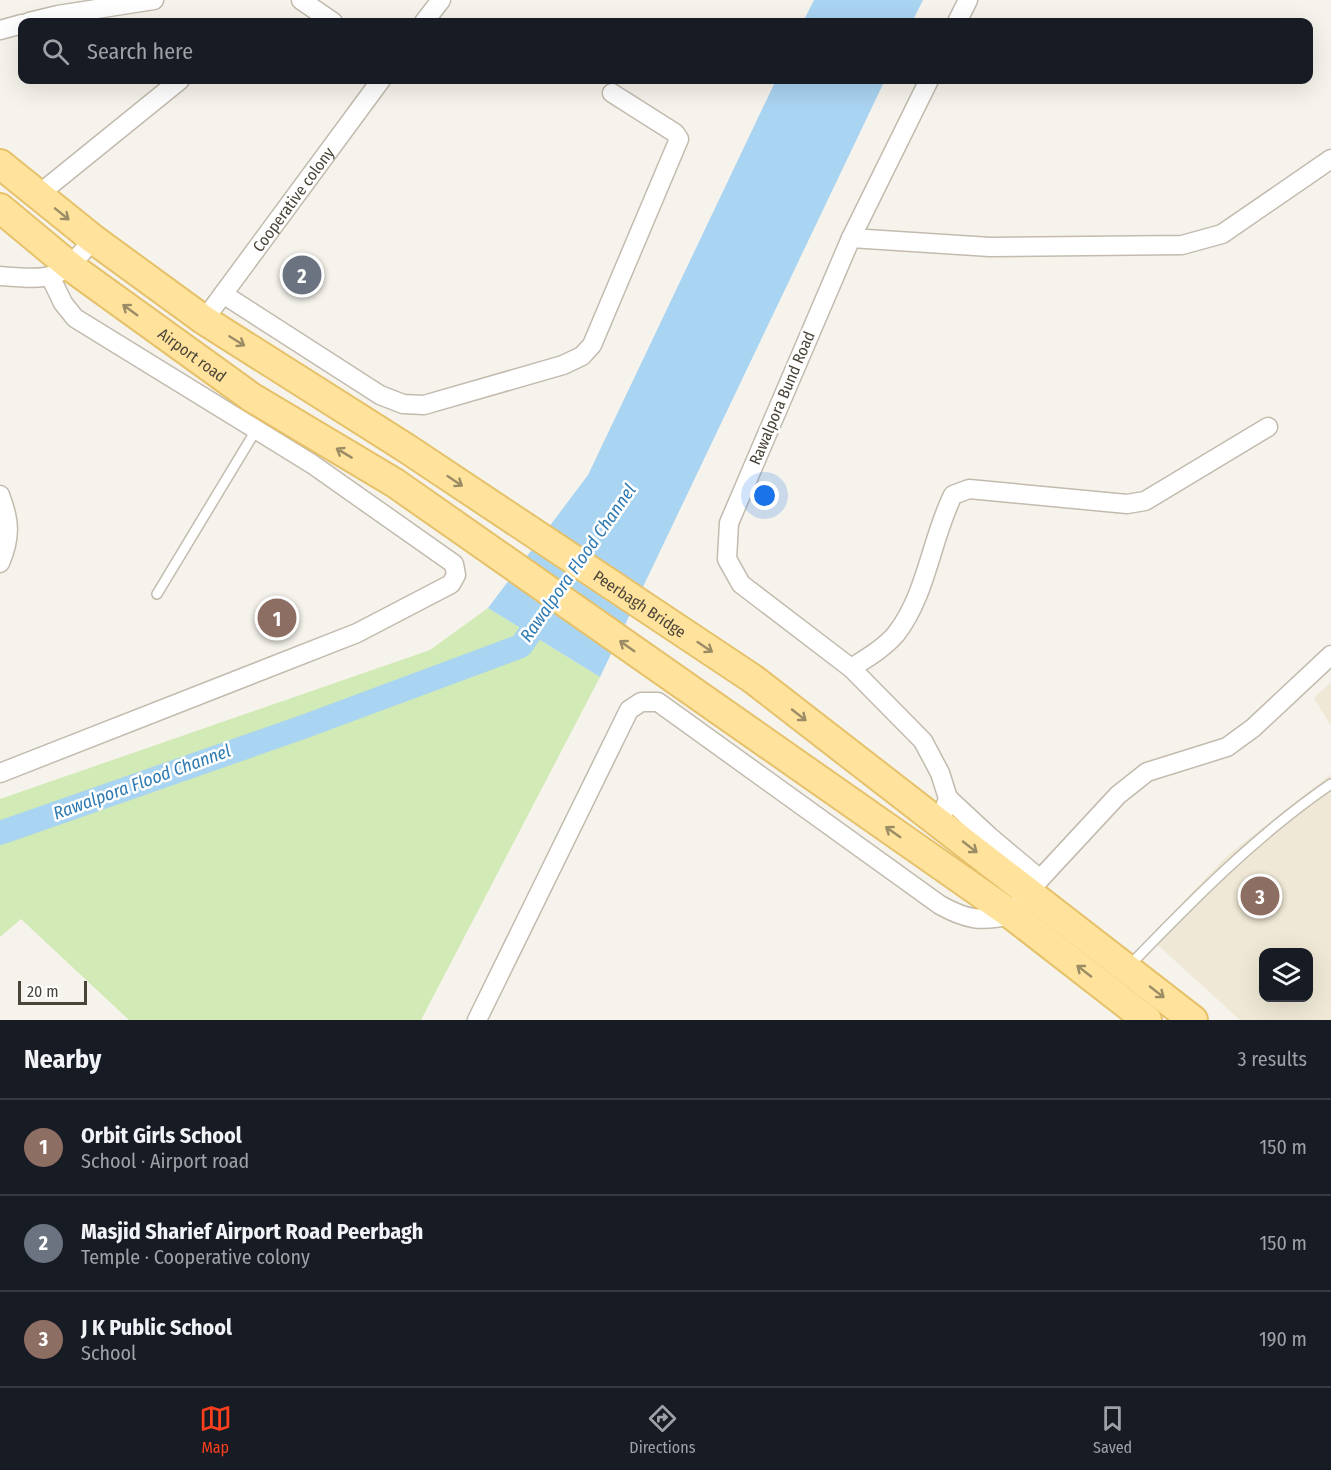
<!DOCTYPE html>
<html lang="en">
<head>
<meta charset="utf-8">
<style>
  :root { --surface:#171b24; --page:#20242c; --text:#f1f3f6; --muted:#9ea1a6; --line:#363941; --accent:#fc3f1d }
  body { margin:0; font-family:"Fira Sans Condensed",sans-serif; background:var(--page); color:var(--text) }
  .controls { position:absolute; right:18px; bottom:18px; display:grid; overflow:hidden; border-radius:12px; box-shadow:0 6px 24px #0002 }
  .controls button { width:54px; height:54px; display:grid; place-items:center; padding:0; border:0; border-bottom:2px solid var(--line); background:var(--surface); color:var(--text); font:30px sans-serif }
  .scale { position:absolute; left:18px; bottom:15px; width:69px; box-sizing:border-box; padding-left:6px; border:3px solid #4b4439; border-top:0; font-size:16px; line-height:21px; white-space:nowrap; color:#4b4439; -webkit-text-stroke:4px #fff; paint-order:stroke }
  .you { position:absolute; left:765px; top:496px; width:21px; height:21px; margin:-15px; border:4px solid #fff; border-radius:50%; background:#1a73e8; box-shadow:0 0 0 9px #1a73e833 }
  .badge { display:grid; place-items:center; width:39px; height:39px; border-radius:50%; background:var(--accent); color:#fff; font-size:20px; font-weight:700 }
  .pin { position:absolute; translate:-50% -50%; border:3px solid #fff; box-shadow:0 2px 6px #0006 }
  .list { margin:0; padding:0; list-style:none }
  h2 { display:flex; justify-content:space-between; align-items:center; height:78px; margin:0; padding:0 24px; font-size:26px }
  h2 small { font-size:20px; font-weight:400; color:var(--muted) }
  .list li { display:grid; grid-template-columns:39px 1fr auto; gap:18px; align-items:center; box-sizing:border-box; height:96px; padding:0 24px; border-top:2px solid var(--line) }
  .list b { display:block; font-size:22px; white-space:nowrap }
  .list p { margin:0; font-size:20px; white-space:nowrap; color:var(--muted) }
  .list em { font-size:20px; font-style:normal; color:var(--muted) }
  .icon { flex:none; width:33px; height:33px; fill:none; stroke:currentColor; stroke-width:2; stroke-linecap:round; stroke-linejoin:round }
  .map { position:relative; flex:none; width:1331px; height:1020px; overflow:hidden }
  .search { position:absolute; background:var(--surface); box-shadow:0 6px 24px #0002; left:18px; right:18px; top:18px; height:66px; display:flex; align-items:center; gap:15px; box-sizing:border-box; padding:0 21px; border-radius:12px; color:var(--muted); font-size:22px }
  .sheet { height:366px; background:var(--surface) }
  nav { display:flex; justify-content:space-around; align-items:center; box-sizing:border-box; height:84px; border-top:2px solid var(--line); background:var(--surface); font-size:16px; color:var(--muted) }
  nav a { display:grid; justify-items:center; gap:3px }
  nav .on { color:var(--accent) }
  .map>svg:first-child { display:block }
  .education { fill:#efe8d6; fill-rule:evenodd }
  .green { fill:#d2eab5 }
  .water { fill:#a9d4f2 }
  .lines { fill:none; stroke-linecap:round; stroke-linejoin:round }
  .canal { stroke:#a9d4f2; stroke-width:24 }
  .lane-casing { stroke:#c2bbae; stroke-width:12 }
  .street-casing { stroke:#c2bbae; stroke-width:21 }
  .primary-casing { stroke:#e6c16a; stroke-width:32 }
  .lane { stroke:#fff; stroke-width:9 }
  .street { stroke:#fff; stroke-width:18 }
  .primary { stroke:#ffe39c; stroke-width:28 }
  .oneway { stroke:#9c8c66 }
  .labels { text-anchor:middle; dominant-baseline:central; stroke-width:5; stroke-linejoin:round; paint-order:stroke }
  .street-label { font-size:16px; fill:#4b4439; stroke:#fff }
  .water-label { font-size:18px; font-style:italic; fill:#2e7ab2; stroke:#fff }
</style>
</head>
<body>
<div class="map">
<svg width="1331" height="1020" viewBox="0 0 1331 1020">
  <rect width="100%" height="100%" fill="#f6f3ec"/>
  <!-- education -->
  <g class="education">
    <polygon points="1331,682 1331,726 1314,698"/>
    <path d="M1331 774V1020H1240L1149 937 1227 856ZM1264 952H1308V998H1264Z"/>
  </g>
  <!-- green -->
  <polygon class="green" points="488,608 600,677 421,1020 129,1020 21,919 0,937 0,799 430,650"/>
  <!-- water -->
  <g class="water">
    <polygon points="814,0 923,0 912,22 803,22"/>
    <polygon points="776,80 885,80 600,677 488,608 588,475"/>
  </g>
  <g class="lines">
    <!-- canal -->
    <polyline class="canal" points="0,833 303,727 521,646 548,607"/>
    <defs>
      <g id="lane">
        <polyline points="157,594 256,430"/>
        <path d="M1128 967C1192 901 1255 836 1331 784"/>
      </g>
      <g id="street">
        <polyline points="301,0 333,22"/>
        <polyline points="29,22 58,15 154,0"/>
        <polyline points="424,22 441,0"/>
        <polyline points="957,22 968,0"/>
        <polyline points="0,30 22,24"/>
        <polyline points="929,80 851,238 729,523 727,559 741,584 851,668 923,741 940,773 948,798 940,824"/>
        <polyline points="38,195 180,80"/>
        <polyline points="851,238 990,247 1182,245 1222,234 1331,159"/>
        <path d="M0 276C52 280 60 281 93 239"/>
        <polyline points="223,294 380,395 403,404 424,405 563,365 582,356 592,345 679,139 675,133 612,93"/>
        <path id="s1" d="M204 320 381 80"/>
        <path d="M0 495C10 521 11 537 0 563"/>
        <path d="M851 668C867 658 884 648 896 634 927 594 931 539 953 495L969 489 1127 504 1145 501 1268 427"/>
        <polyline points="0,773 357,633 451,584 456,575 454,564 312,464 75,318 63,303 50,276"/>
        <polyline points="948,798 990,837 1040,879"/>
        <path d="M477 1020 629 710 641 702H658L940 905C967 920 981 922 1012 915L1028 892 1118 795 1147 772 1227 747 1253 728 1331 655"/>
      </g>
      <g id="primary">
        <path id="s2" d="M0 164 93 239 204 320 406 448 753 679 1193 1020"/>
        <path id="s3" d="M0 208 71 267 251 397 395 483 1012 915 1147 1020"/>
      </g>
    </defs>
    <!-- lane casing -->
    <use href="#lane" class="lane-casing"/>
    <!-- street casing -->
    <use href="#street" class="street-casing"/>
    <!-- primary casing -->
    <use href="#primary" class="primary-casing"/>
    <!-- lane -->
    <use href="#lane" class="lane"/>
    <!-- street -->
    <use href="#street" class="street"/>
    <!-- primary -->
    <use href="#primary" class="primary"/>
  </g>
  <!-- one-way arrows -->
  <defs><path id="oneway-shaft" d="M-6 0H5M1.5-3L5.5 0L1.5 3" fill="none" stroke-width="1.6" stroke-linecap="round" stroke-linejoin="round" transform="scale(1.5)"/></defs>
  <g class="oneway">
    <use href="#oneway-shaft" transform="translate(62 214) rotate(39)"/>
    <use href="#oneway-shaft" transform="translate(130 310) rotate(-144)"/>
    <use href="#oneway-shaft" transform="translate(237 341) rotate(32)"/>
    <use href="#oneway-shaft" transform="translate(344 453) rotate(-149)"/>
    <use href="#oneway-shaft" transform="translate(455 481) rotate(34)"/>
    <use href="#oneway-shaft" transform="translate(627 646) rotate(-145)"/>
    <use href="#oneway-shaft" transform="translate(705 647) rotate(34)"/>
    <use href="#oneway-shaft" transform="translate(799 715) rotate(38)"/>
    <use href="#oneway-shaft" transform="translate(893 832) rotate(-145)"/>
    <use href="#oneway-shaft" transform="translate(970 847) rotate(38)"/>
    <use href="#oneway-shaft" transform="translate(1084 971) rotate(-142)"/>
    <use href="#oneway-shaft" transform="translate(1157 992) rotate(38)"/>
  </g>
  <g class="labels">
    <!-- street labels -->
    <g class="street-label">
      <text stroke="none"><textPath href="#s1" startOffset="150">Cooperative colony</textPath></text>
      <text stroke="none"><textPath href="#s3" startOffset="242">Airport road</textPath></text>
      <text transform="translate(782 398) rotate(-67)">Rawalpora Bund Road</text>
      <text stroke="none"><textPath href="#s2" startOffset="777">Peerbagh Bridge</textPath></text>
    </g>
    <!-- water labels -->
    <g class="water-label">
      <text transform="translate(578 563) rotate(-55)">Rawalpora Flood Channel</text>
      <text transform="translate(142 782) rotate(-20)">Rawalpora Flood Channel</text>
    </g>
  </g>
</svg>
<div class="controls">
<button><svg class="icon" aria-label="layers" viewBox="0 0 24 24"><path d="M12 4l9 5-9 5-9-5zM3 14l9 5 9-5"/></svg></button>
</div>
<div class="scale">20 m</div>
<div class="you"></div>
<div class="pin badge" style="left:277px;top:618px;background:#8d6e63">1</div>
<div class="pin badge" style="left:302px;top:275px;background:#6b7280">2</div>
<div class="pin badge" style="left:1260px;top:896px;background:#8d6e63">3</div>
<div class="search"><svg class="icon" aria-label="search" viewBox="0 0 24 24"><circle cx="10" cy="10" r="6"/><path d="M15 15l6 6"/></svg>Search here</div>
</div>
<section class="sheet">
<h2>Nearby<small>3 results</small></h2>
<ul class="list">
<li><span class="badge" style="background:#8d6e63">1</span><div><b>Orbit Girls School</b><p>School · Airport road</p></div><em>150 m</em></li>
<li><span class="badge" style="background:#6b7280">2</span><div><b>Masjid Sharief Airport Road Peerbagh</b><p>Temple · Cooperative colony</p></div><em>150 m</em></li>
<li><span class="badge" style="background:#8d6e63">3</span><div><b>J K Public School</b><p>School</p></div><em>190 m</em></li>
</ul>
</section>
<nav>
<a class="on"><svg class="icon" aria-label="map" viewBox="0 0 24 24"><path d="M3 6l6-2 6 2 6-2v14l-6 2-6-2-6 2zM9 4v14M15 6v14"/></svg>Map</a>
<a><svg class="icon" aria-label="directions" viewBox="0 0 24 24"><path d="M12 3l9 9-9 9-9-9zM9 14v-3h6M13 9l2 2-2 2"/></svg>Directions</a>
<a><svg class="icon" aria-label="saved" viewBox="0 0 24 24"><path d="M7 4h10v16l-5-4-5 4z"/></svg>Saved</a>
</nav>
</body>
</html>
